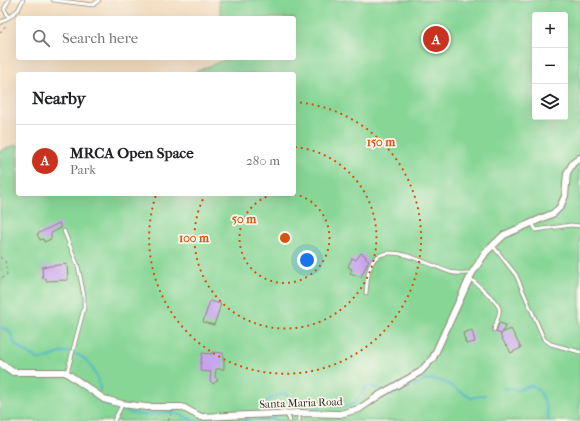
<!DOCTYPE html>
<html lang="en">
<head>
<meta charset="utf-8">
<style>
  :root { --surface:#fff; --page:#f6f6f6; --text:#202124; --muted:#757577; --line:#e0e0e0; --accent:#c8321e }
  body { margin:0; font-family:"IM FELL French Canon",serif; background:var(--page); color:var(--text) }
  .controls { position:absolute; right:12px; top:12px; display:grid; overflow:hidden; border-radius:4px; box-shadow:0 4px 16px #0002 }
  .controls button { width:36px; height:36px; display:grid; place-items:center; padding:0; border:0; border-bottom:1px solid var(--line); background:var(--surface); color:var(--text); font:20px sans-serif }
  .you { position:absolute; left:307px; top:260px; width:14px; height:14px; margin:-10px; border:3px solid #fff; border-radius:50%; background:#1a73e8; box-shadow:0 0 0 6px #1a73e833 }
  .badge { display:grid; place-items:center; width:26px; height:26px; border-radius:50%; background:var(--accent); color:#fff; font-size:13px; font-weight:700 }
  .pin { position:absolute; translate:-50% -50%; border:2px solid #fff; box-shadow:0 1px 4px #0006 }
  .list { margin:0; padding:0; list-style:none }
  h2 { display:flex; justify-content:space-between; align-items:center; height:52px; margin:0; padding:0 16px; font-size:17px }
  h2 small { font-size:13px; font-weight:400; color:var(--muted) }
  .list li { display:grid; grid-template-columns:26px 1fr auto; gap:12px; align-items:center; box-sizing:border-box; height:72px; padding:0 16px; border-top:1px solid var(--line) }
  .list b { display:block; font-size:15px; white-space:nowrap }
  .list p { margin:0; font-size:13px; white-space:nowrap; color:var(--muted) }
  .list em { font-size:13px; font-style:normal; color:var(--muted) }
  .icon { flex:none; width:22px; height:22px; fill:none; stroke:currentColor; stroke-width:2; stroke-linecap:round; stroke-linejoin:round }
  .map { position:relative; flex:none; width:580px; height:421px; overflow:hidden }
  .search { position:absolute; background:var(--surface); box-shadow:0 4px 16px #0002; left:16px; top:16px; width:280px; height:44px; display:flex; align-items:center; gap:10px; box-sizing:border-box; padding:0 14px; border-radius:4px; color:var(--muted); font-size:15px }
  .panel { position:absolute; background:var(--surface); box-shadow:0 4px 16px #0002; left:16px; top:72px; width:280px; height:124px; border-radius:4px }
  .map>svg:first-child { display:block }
  .green { fill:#87d696; stroke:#598060; fill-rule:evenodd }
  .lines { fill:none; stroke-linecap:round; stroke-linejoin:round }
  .stream { stroke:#4fb6ce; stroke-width:2 }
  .building { fill:#c6a3ec }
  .lane-casing { stroke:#8f8474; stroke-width:4.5 }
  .street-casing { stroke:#8f8474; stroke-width:8 }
  .path { stroke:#8f8474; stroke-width:1; stroke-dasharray:3 3; stroke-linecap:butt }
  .lane { stroke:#fff; stroke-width:3 }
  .street { stroke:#fff; stroke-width:6 }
  .ring { fill:none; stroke:#d5540f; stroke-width:2; stroke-dasharray:2 4 }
  .labels { text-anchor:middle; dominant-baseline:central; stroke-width:3.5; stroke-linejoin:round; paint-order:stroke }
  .street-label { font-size:11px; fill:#2b2b2b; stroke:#fbf7ec }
  .centre { fill:#d5540f; stroke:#fbf7ec; stroke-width:2 }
  .ring-label { font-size:12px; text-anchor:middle; font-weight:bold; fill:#d5540f; stroke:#fbf7ec; stroke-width:3.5; stroke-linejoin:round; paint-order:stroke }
</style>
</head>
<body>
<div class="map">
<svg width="580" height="421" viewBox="0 0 580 421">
  <rect width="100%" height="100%" fill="#fbf7ec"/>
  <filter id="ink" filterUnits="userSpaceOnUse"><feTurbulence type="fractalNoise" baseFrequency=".025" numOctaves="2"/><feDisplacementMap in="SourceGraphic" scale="8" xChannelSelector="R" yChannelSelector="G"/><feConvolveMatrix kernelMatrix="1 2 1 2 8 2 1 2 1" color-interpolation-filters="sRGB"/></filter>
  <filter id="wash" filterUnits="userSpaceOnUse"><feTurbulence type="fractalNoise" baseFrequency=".012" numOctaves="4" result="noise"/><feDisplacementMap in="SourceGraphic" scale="16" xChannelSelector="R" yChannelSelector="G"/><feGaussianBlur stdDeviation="0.9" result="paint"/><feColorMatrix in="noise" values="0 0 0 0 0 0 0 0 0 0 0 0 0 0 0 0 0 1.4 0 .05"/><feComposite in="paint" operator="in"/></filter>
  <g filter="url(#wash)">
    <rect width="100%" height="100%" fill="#f3dcbe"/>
    <!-- green -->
    <path class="green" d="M218 0H580V421H0V151L18 144V194H294V74H190L229 58H294V18H222ZM535 15H565V117H535Z"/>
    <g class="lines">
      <!-- stream -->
      <g class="stream">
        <path d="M0 328C13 327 10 337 16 345 21 351 34 356 41 360L63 352H71"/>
        <path d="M76 354C89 358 99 377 100 391"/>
        <path d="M504 388 518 390 532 385C545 393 546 407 549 421"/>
        <polyline points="393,394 430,379 445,382 471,398 485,395"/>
        <polyline points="101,402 133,414 143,415 171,412 198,421"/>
        <path d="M266 402 271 398 285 393 291 401 321 406 326 403C355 410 350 408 367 386L381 389"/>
        <polyline points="262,419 274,418 280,421"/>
        <polyline points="256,420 262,419"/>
        <polyline points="243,421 250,420"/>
      </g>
    </g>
    <g id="blocks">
      <!-- building -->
      <g class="building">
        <polygon points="59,223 61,228 51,233 51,239 44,242 43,239 40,240 37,234"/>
        <polygon points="361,253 366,256 365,258 369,260 361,277 350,273 352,269 348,267 352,258 356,260"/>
        <polygon points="67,264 68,280 46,281 46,278 43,279 42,267"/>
        <polygon points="210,301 221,304 214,325 203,322"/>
        <polygon points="499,323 506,325 502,333 511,329 521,348 511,353 507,345 506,346 500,335 502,334 496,332"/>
        <polygon points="472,330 475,342 466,344 463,333"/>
        <polygon points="212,352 223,353 223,360 224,360 224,369 216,369 215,377 218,380 213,384 210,381 211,372 200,371 202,353 212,354"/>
      </g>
    </g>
  </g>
  <g filter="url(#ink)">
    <use href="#blocks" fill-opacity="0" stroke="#8f8474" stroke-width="1"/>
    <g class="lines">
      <defs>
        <g id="lane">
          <polyline points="9,0 4,9 9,17 18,10 23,0"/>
          <polyline points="53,0 93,5 99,0"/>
          <polyline points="0,23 9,17"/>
          <polyline points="532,223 536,230 571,225 580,226"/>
          <polyline points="64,231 78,266 84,296 84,308 67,373"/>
          <polyline points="493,246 516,275 544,339 551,344 580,352"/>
          <path d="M469 278C476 283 496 300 499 308 501 314 495 324 494 330"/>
          <path d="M366 293C367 283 367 270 373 261 388 240 430 266 450 272 456 274 464 273 471 273"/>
          <polyline points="287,414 290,421"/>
          <polyline points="114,421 122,405"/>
          <polyline points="299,421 299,413"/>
        </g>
        <polyline id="street" points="0,363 13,372 65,372 104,399 122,404 146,407 182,407 201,417 299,413 340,414 359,409 381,394 420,372 433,358 472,273 486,252 504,235 554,213 560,207 565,196 567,173 573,163 580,158"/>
      </defs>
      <!-- lane casing -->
      <use href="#lane" class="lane-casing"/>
      <!-- street casing -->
      <use href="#street" class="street-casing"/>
      <!-- path -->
      <g class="path">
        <polyline points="0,33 7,24"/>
        <polyline points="0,257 5,261 7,274 0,280"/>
        <polyline points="168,421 171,414"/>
      </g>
      <!-- lane -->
      <use href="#lane" class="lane"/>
      <!-- street -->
      <use href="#street" class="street"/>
    </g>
  </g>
  <!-- distance rings -->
  <g class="ring">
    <path d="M294 194A45 45 0 1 1 275 194"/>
    <path d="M295 147A91 91 0 1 1 205 195"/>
    <path d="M294 102A136 136 0 1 1 156 195"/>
  </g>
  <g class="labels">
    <!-- street labels -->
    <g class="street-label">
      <text transform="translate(301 403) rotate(-2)">Santa Maria Road</text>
    </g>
  </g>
  <circle cx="285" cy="238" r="6" class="centre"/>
  <g class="ring-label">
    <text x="381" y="146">150 m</text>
    <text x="244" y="223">50 m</text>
    <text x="194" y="242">100 m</text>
  </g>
</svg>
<div class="controls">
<button>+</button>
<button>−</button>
<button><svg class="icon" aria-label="layers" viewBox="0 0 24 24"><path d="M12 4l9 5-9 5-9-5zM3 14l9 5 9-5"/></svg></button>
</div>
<div class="you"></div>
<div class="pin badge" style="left:436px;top:39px">A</div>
<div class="search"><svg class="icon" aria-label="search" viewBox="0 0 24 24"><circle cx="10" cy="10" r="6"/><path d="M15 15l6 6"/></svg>Search here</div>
<section class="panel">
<h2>Nearby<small></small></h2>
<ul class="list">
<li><span class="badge">A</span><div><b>MRCA Open Space</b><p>Park</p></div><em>280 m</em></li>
</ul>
</section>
</div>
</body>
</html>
